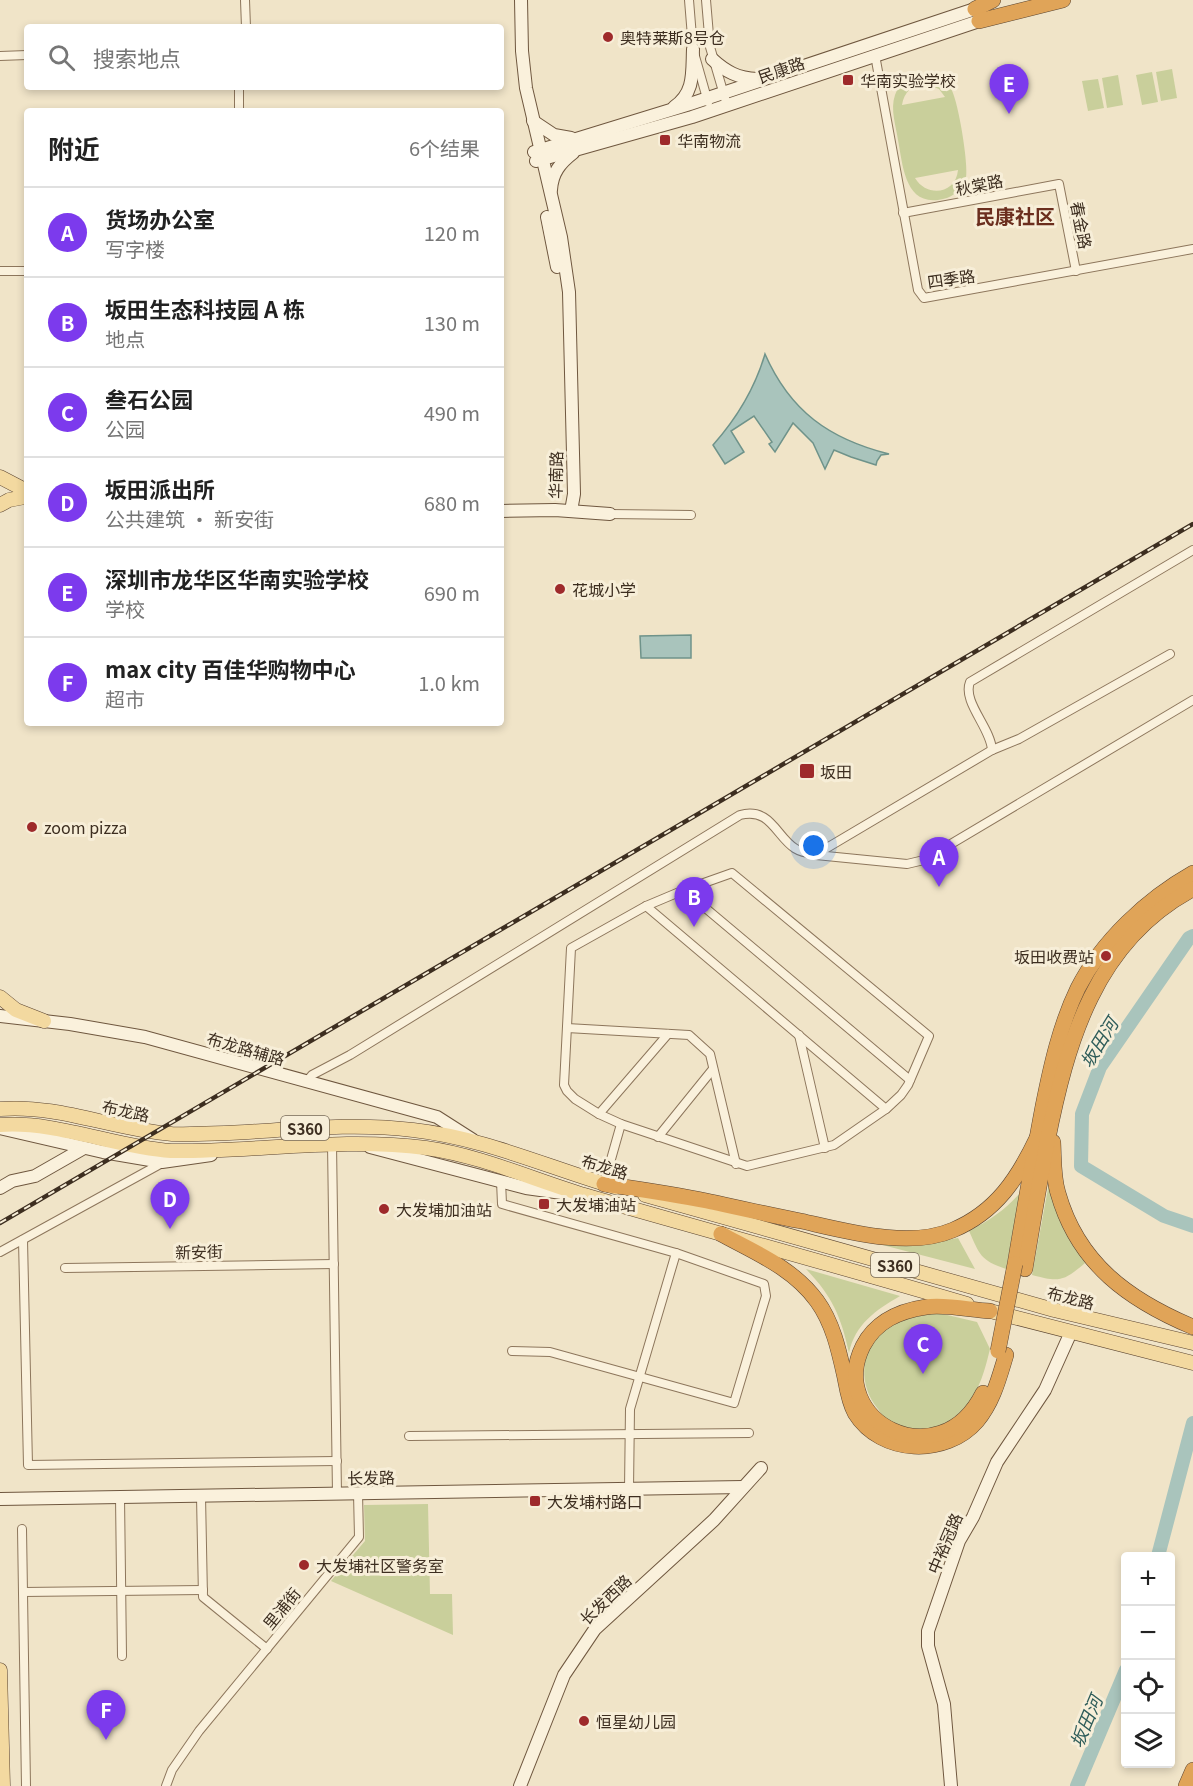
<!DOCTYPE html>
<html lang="zh">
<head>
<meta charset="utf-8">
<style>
  :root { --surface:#fff; --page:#f2f2f2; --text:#222; --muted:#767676; --line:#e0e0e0; --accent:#7c3aed }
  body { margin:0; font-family:Georgia,"Noto Sans SC",serif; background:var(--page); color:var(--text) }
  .controls { position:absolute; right:18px; bottom:18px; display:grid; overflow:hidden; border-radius:6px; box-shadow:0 3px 9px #0003 }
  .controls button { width:54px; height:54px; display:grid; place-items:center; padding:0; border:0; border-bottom:2px solid var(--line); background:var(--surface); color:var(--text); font:30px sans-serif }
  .you { position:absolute; left:814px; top:846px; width:21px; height:21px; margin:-15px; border:4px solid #fff; border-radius:50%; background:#1a73e8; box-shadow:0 0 0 9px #1a73e833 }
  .badge { display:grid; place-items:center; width:39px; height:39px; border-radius:50%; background:var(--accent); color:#fff; font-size:20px; font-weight:700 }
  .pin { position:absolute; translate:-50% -50px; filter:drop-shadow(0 2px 3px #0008) }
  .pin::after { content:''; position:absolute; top:32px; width:21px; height:18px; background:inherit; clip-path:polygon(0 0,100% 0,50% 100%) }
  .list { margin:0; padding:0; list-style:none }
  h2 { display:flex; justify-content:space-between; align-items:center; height:78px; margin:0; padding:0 24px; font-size:26px }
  h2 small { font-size:20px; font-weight:400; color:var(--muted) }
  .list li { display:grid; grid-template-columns:39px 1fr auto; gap:18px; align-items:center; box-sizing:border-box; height:90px; padding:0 24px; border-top:2px solid var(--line) }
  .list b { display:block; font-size:22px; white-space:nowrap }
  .list p { margin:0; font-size:20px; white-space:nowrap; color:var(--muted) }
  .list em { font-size:20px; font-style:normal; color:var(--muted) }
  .icon { flex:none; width:33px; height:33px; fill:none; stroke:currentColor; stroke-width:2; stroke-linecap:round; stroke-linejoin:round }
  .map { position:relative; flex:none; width:1193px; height:1786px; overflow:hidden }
  .search { position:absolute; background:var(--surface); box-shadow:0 3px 9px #0003; left:24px; top:24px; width:480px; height:66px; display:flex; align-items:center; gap:15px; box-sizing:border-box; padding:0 21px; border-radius:6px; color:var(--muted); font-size:22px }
  .panel { position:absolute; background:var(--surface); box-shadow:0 3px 9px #0003; left:24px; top:108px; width:480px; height:618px; border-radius:6px }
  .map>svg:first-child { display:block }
  .green { fill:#c9cf9b; fill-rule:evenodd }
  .water { fill:#a9c4bc; stroke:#6f938a; stroke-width:1.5 }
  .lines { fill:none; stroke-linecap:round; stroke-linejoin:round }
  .river { stroke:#a9c4bc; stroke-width:14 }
  .street-casing { stroke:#8d765c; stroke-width:10 }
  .secondary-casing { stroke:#6f573f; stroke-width:14 }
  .primary-casing { stroke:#5b4430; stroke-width:15 }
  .highway-casing { stroke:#5b4430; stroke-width:16 }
  .street { stroke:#faf1dc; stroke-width:8 }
  .secondary { stroke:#faf1dc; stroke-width:12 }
  .primary { stroke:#f3d9a0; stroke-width:14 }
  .highway { stroke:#e0a458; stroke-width:15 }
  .rail-casing { stroke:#3d2e20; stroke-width:4.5 }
  .rail { stroke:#f7eed8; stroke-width:2; stroke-dasharray:7; stroke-linecap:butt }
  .highway-bridge-casing { stroke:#5b4430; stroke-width:16; stroke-linecap:butt }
  .highway-bridge { stroke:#e0a458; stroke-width:15 }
  .poi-dot { fill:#9e2a2b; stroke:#f7eed8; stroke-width:2 }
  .labels { text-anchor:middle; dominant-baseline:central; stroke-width:6; stroke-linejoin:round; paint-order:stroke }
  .shield { fill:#f7eed8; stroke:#756857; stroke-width:1.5 }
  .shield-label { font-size:15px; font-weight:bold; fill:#3d2e20 }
  .poi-label { font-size:16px; fill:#3d2e20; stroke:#f7eed8; text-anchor:start }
  .street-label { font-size:16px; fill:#3d2e20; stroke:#f7eed8 }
  .water-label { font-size:18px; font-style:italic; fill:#2f5d5a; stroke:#f7eed8 }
  .quarter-label { font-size:20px; font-weight:bold; fill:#6b2e1e; stroke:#f7eed8 }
</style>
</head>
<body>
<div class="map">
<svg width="1193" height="1786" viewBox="0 0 1193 1786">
  <rect width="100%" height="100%" fill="#f0e4c8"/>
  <!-- green -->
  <g class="green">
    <polygon points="1172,69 1177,98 1161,101 1156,72"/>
    <polygon points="1152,72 1158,102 1142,105 1136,75"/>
    <path d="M919 75C932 74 943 78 951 89 958 99 969 166 966 178 963 188 954 197 943 199 905 208 903 166 898 140 896 126 890 109 895 95 899 84 908 78 919 75ZM926 84 939 89 945 97 902 105C904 92 912 84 926 84ZM958 170C956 194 927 198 915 178Z"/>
    <polygon points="1118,75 1123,105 1107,108 1102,78"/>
    <polygon points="1098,79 1104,108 1088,111 1082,81"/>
    <path d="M1049 1183 1063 1224 1085 1263C1063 1282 1059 1282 1032 1275Z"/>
    <path d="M1020 1193 1006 1269C980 1260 980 1255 969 1231 990 1220 1005 1210 1020 1193Z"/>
    <polygon points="958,1238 975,1269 871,1242 934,1242"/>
    <path d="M806 1269 900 1296C876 1310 855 1324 849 1353 841 1316 832 1296 806 1269Z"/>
    <path d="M929 1314H943L977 1322 990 1349C986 1365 982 1382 973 1396 956 1425 917 1443 887 1420 884 1418 881 1413 878 1409 859 1386 859 1353 882 1331 894 1320 913 1317 929 1314Z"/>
    <polygon points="428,1504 430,1594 452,1594 453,1635 331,1581 365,1541 364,1505"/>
  </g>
  <!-- water -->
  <g class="water">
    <path d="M765 354C790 411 829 439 889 454L881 455 877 461 876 465 851 457 834 450 825 469 813 443 793 423 775 452 769 444 772 442 754 416 731 431 744 452 725 464 713 445C737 418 755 388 765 354Z"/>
    <polygon points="691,635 691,658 641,658 640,636"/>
  </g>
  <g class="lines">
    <!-- river -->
    <g class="river">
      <polyline points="1193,936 1189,938 1100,1067 1082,1114 1081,1166 1164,1216 1193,1226"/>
      <polyline points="1158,1556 1193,1423"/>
      <polyline points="1077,1786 1126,1670"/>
    </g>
    <defs>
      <g id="street">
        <polyline points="245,0 246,27"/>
        <polyline points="689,0 693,49 708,102"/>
        <polyline points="706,0 710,47 727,105"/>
        <polyline points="875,55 918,290 924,298 1193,249"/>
        <polyline points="0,56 27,55"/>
        <polyline points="239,111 239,87"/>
        <polyline points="903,213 1059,184 1076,271"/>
        <polyline points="0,271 27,271"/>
        <polyline points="610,514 691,515"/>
        <path d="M992 750C991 728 962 702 970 682L1193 550"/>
        <polyline points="816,855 907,864 924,860 1193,700"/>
        <polygon points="732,873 929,1036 908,1085 901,1095 886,1109 834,1145 747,1166 621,1124 599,1114 575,1099 567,1091 564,1085 571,948 646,906 684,890"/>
        <polyline points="684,890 910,1080"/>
        <polyline points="646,906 886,1109"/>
        <polyline points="567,1028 689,1035 710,1054 736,1164"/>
        <polyline points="799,1035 825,1148"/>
        <path d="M306 1082 312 1075 350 1055 740 815C781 804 777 861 820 852L992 750 1019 739 1170 654"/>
        <polyline points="599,1114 668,1034"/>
        <polyline points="658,1137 713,1069"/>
        <polyline points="332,1144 337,1494"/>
        <polyline points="501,1181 502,1204 676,1253 764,1284 766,1296 734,1403 550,1352 512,1351"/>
        <polyline points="604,1184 621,1124"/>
        <polyline points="23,1240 28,1465 337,1461"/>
        <polyline points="0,1252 162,1163"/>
        <polyline points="65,1268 334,1264"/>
        <polyline points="409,1436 749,1433"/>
        <polyline points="629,1489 630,1409 676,1253"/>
        <polyline points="201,1496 203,1597 267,1649"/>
        <polyline points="120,1497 122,1656"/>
        <polyline points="22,1529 26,1786"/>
        <polyline points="23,1592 203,1590"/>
        <polyline points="166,1786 172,1770 199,1731 359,1537 358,1493"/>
      </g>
      <g id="secondary">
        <polyline points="521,0 522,51 526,88 561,237 569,292 574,494 571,511"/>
        <path d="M712 59C726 72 738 78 757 79"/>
        <path d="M674 107C695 93 692 72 693 49"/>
        <polyline points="533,121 554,135 571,138"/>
        <polyline points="534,152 690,104 975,9"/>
        <polyline points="536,161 692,117 979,21"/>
        <path d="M551 190C552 173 560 163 573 153"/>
        <polyline points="547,217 557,267"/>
        <polyline points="501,511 555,510 610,514"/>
        <polyline points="0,1016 70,1024 145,1037 437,1117 473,1140"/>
        <polyline points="0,1128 103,1152 162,1162 211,1155"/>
        <polyline points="370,1147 526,1188 569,1194"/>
        <polyline points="0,1188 12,1181 35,1176 84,1148"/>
        <polyline points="0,1499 743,1487"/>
        <polyline points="520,1786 564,1675 595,1629 714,1520 761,1468"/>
        <polyline points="951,1786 944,1704 928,1646 928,1631 959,1541 973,1517 997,1462 1045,1390 1071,1332"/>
      </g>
      <g id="primary">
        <polyline points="0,477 21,488"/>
        <polyline points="0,505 9,500 25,497"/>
        <polyline points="0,997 16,1010 44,1021"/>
        <path d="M0 1109C58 1104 115 1130 172 1134 253 1136 333 1120 413 1130 484 1138 547 1167 615 1187"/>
        <path d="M0 1125C58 1121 114 1147 171 1151 256 1152 341 1137 426 1148 483 1156 536 1181 591 1197 716 1233 842 1267 967 1304"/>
        <polyline points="645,1195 1054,1310 1193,1343"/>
        <polyline points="994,1312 1193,1363"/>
        <polyline points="0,1670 3,1786"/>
      </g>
      <g id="highway">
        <polyline points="975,9 993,0"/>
        <polyline points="979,21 1063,0"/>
        <path d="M1053 1142C1054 1159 1053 1177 1058 1193 1078 1264 1129 1300 1193 1327"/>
        <path d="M604 1184C638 1189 673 1194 707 1201 739 1208 770 1215 801 1221 846 1231 909 1249 953 1230 996 1212 1018 1178 1037 1138"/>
        <path d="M721 1234C756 1253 793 1268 817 1301 833 1323 839 1351 845 1378 847 1389 849 1402 855 1413 881 1455 946 1457 977 1421 993 1402 999 1378 1006 1355"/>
        <path d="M1015 1264C1024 1211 1033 1159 1043 1106 1051 1066 1060 1025 1078 988 1102 941 1147 899 1193 873"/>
        <path d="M1025 1269C1032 1227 1039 1185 1047 1143 1067 1042 1095 941 1193 889"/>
        <path d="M983 1393C939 1481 826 1420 863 1346 876 1321 899 1311 926 1307 945 1304 971 1310 990 1311"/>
        <polyline points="1186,1786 1193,1770"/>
      </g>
    </defs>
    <!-- street casing -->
    <use href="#street" class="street-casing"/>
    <!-- secondary casing -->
    <use href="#secondary" class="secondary-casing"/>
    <!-- primary casing -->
    <use href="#primary" class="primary-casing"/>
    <!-- highway casing -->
    <use href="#highway" class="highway-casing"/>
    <!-- street -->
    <use href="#street" class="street"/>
    <!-- secondary -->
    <use href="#secondary" class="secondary"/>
    <!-- primary -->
    <use href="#primary" class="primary"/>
    <!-- highway -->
    <use href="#highway" class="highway"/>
    <defs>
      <polyline id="rail" points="0,1223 1193,524"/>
    </defs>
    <!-- rail casing -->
    <use href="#rail" class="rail-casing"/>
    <!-- rail -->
    <use href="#rail" class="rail"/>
    <defs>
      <polyline id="highway-bridge" points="998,1351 1015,1264"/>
    </defs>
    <!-- highway-bridge casing -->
    <use href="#highway-bridge" class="highway-bridge-casing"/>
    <!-- highway-bridge -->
    <use href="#highway-bridge" class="highway-bridge"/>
  </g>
  <!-- markers -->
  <g class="poi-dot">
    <circle cx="608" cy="37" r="6"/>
    <rect x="842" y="74" width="12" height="12" rx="3"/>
    <rect x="659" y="134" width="12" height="12" rx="3"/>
    <circle cx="560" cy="589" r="6"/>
    <rect x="799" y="763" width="16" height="16" rx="3"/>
    <circle cx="32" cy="827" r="6"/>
    <circle cx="1106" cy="956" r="6"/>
    <rect x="538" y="1198" width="12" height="12" rx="3"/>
    <circle cx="384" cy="1209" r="6"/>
    <rect x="529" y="1495" width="12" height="12" rx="3"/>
    <circle cx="304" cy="1565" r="6"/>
    <circle cx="584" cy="1721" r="6"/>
  </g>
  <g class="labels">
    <!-- shield labels -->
    <g class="shield">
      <rect x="281" y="1116" width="48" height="24" rx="4.5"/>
      <rect x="871" y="1253" width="48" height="24" rx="4.5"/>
    </g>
    <g class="shield-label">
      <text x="305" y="1128">S360</text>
      <text x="895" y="1265">S360</text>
    </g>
    <!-- poi labels -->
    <g class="poi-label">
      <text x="620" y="37">奥特莱斯8号仓</text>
      <text x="860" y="80">华南实验学校</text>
      <text x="677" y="140">华南物流</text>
      <text x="572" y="589">花城小学</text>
      <text x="820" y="771">坂田</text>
      <text x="44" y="827">zoom pizza</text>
      <text x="1094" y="956" text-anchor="end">坂田收费站</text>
      <text x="556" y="1204">大发埔油站</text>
      <text x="396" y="1209">大发埔加油站</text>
      <text x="547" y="1501">大发埔村路口</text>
      <text x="316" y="1565">大发埔社区警务室</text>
      <text x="596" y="1721">恒星幼儿园</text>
    </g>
    <!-- street labels -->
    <g class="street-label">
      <text transform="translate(781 69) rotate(-19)">民康路</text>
      <text transform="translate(979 184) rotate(-11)">秋棠路</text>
      <text transform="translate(1082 225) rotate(79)">春金路</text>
      <text transform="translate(951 278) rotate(-8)">四季路</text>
      <text transform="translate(555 475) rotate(-89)">华南路</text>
      <text transform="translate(246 1048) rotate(16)">布龙路辅路</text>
      <text transform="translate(126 1110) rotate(12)">布龙路</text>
      <text transform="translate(605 1166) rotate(17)">布龙路</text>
      <text transform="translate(199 1251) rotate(-1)">新安街</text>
      <text transform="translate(1071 1297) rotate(14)">布龙路</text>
      <text transform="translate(371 1477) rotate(-1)">长发路</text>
      <text transform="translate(944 1543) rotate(-67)">中裕冠路</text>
      <text transform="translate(605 1599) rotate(-44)">长发西路</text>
      <text transform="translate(281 1608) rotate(-51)">里浦街</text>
    </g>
    <!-- water labels -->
    <g class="water-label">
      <text transform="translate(1098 1042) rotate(-58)">坂田河</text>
      <text transform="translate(1085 1721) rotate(-67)">坂田河</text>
    </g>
    <!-- quarter labels -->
    <g class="quarter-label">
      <text x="1015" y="215">民康社区</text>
    </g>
  </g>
</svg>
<div class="controls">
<button>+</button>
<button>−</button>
<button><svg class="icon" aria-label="locate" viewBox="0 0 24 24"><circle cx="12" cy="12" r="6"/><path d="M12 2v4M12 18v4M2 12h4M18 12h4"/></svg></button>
<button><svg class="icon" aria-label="layers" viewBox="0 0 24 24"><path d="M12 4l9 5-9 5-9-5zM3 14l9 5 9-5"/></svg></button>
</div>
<div class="you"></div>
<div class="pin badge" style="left:939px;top:887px">A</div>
<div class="pin badge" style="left:694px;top:927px">B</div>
<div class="pin badge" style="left:923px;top:1374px">C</div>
<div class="pin badge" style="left:170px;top:1229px">D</div>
<div class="pin badge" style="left:1009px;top:114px">E</div>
<div class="pin badge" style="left:106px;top:1740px">F</div>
<div class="search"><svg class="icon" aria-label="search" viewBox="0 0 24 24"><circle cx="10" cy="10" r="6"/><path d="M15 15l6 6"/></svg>搜索地点</div>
<section class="panel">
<h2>附近<small>6个结果</small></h2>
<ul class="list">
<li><span class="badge">A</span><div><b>货场办公室</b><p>写字楼</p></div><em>120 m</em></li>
<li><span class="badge">B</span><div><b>坂田生态科技园 A 栋</b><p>地点</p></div><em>130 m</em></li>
<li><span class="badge">C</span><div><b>叁石公园</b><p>公园</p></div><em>490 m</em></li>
<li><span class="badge">D</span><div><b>坂田派出所</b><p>公共建筑 · 新安街</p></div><em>680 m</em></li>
<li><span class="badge">E</span><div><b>深圳市龙华区华南实验学校</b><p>学校</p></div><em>690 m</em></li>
<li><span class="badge">F</span><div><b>max city 百佳华购物中心</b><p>超市</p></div><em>1.0 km</em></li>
</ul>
</section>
</div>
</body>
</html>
